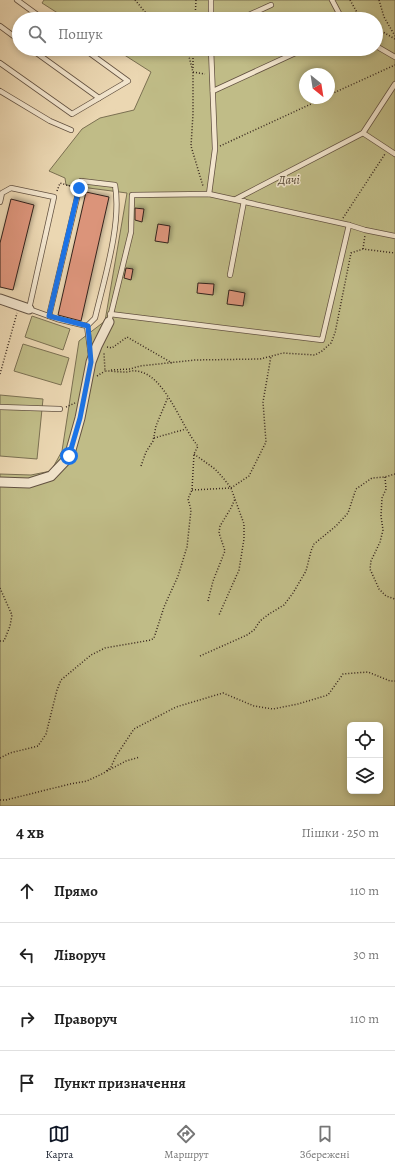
<!DOCTYPE html>
<html lang="uk">
<head>
<meta charset="utf-8">
<style>
  :root { --surface:#fff; --page:#f6f6f6; --text:#222; --muted:#767676; --line:#e0e0e0; --accent:#111827 }
  body { margin:0; font-family:Alegreya,serif; background:var(--page); color:var(--text) }
  .controls { position:absolute; right:12px; bottom:12px; display:grid; overflow:hidden; border-radius:6px; box-shadow:0 2px 6px #0003 }
  .controls button { width:36px; height:36px; display:grid; place-items:center; padding:0; border:0; border-bottom:1px solid var(--line); background:var(--surface); color:var(--text); font:20px sans-serif }
  .compass { position:absolute; left:299px; top:68px; width:36px; height:36px; border-radius:50%; background:var(--surface); box-shadow:0 2px 6px #0003; rotate:150deg }
  .stop { position:absolute; width:12px; height:12px; margin:-9px; border:3px solid #1a73e8; border-radius:50%; background:#fff }
  .stop.end { background:#1a73e8; border-color:#fff; box-shadow:0 1px 4px #0008 }
  .list { margin:0; padding:0; list-style:none }
  h2 { display:flex; justify-content:space-between; align-items:center; height:52px; margin:0; padding:0 16px; font-size:17px }
  h2 small { font-size:13px; font-weight:400; color:var(--muted) }
  .list li { display:grid; grid-template-columns:26px 1fr auto; gap:12px; align-items:center; box-sizing:border-box; height:64px; padding:0 16px; border-top:1px solid var(--line) }
  .list b { display:block; font-size:15px; white-space:nowrap }
  .list em { font-size:13px; font-style:normal; color:var(--muted) }
  .icon { flex:none; width:22px; height:22px; fill:none; stroke:currentColor; stroke-width:2; stroke-linecap:round; stroke-linejoin:round }
  .map { position:relative; flex:none; width:395px; height:806px; overflow:hidden }
  .search { position:absolute; background:var(--surface); box-shadow:0 2px 6px #0003; left:12px; right:12px; top:12px; height:44px; display:flex; align-items:center; gap:10px; box-sizing:border-box; padding:0 14px; border-radius:22px; color:var(--muted); font-size:15px }
  .sheet { height:308px; background:var(--surface) }
  nav { display:flex; justify-content:space-around; align-items:center; box-sizing:border-box; height:56px; border-top:1px solid var(--line); background:var(--surface); font-size:11px; color:var(--muted) }
  nav a { display:grid; justify-items:center; gap:2px }
  nav .on { color:var(--accent) }
  .map>svg:first-child { display:block }
  .green { fill:#c0bc87; stroke:#7b7052; fill-rule:evenodd }
  .building { fill:#db947a; stroke:#36251d; filter:url(#shadow) }
  .lines { fill:none; stroke-linecap:round; stroke-linejoin:round }
  .lane-casing { stroke:#635242; stroke-width:6 }
  .street-casing { stroke:#635242; stroke-width:11 }
  .path { stroke:#36251d; stroke-width:1.5; stroke-dasharray:1 2; stroke-linecap:butt }
  .lane { stroke:#f2e5cd; stroke-width:4.5 }
  .street { stroke:#f2e5cd; stroke-width:9 }
  .route { stroke:#1a73e8; stroke-width:5 }
  .labels { text-anchor:middle; dominant-baseline:central; stroke-width:3; stroke-linejoin:round; paint-order:stroke }
  .park-label { font-size:12px; font-style:italic; fill:#584b38; stroke:#f2e5cd }
</style>
</head>
<body>
<div class="map">
<svg width="395" height="806" viewBox="0 0 395 806">
  <defs>
    <filter id="shadow"><feDropShadow dx="2" dy="-2" stdDeviation="2" flood-color="#0004"/></filter>
  </defs>
  <rect width="100%" height="100%" fill="#ebd7b2"/>
  <filter id="stains"><feTurbulence type="fractalNoise" baseFrequency=".005" numOctaves="4"/><feColorMatrix values="0 0 0 0 .2 0 0 0 0 .09 0 0 0 0 .02 0 0 0 .5 -.17"/></filter>
  <radialGradient id="worn" r=".72"><stop offset=".6" stop-color="#630" stop-opacity="0"/><stop offset="1" stop-color="#630" stop-opacity=".3"/></radialGradient>
  <!-- green -->
  <g class="green">
    <path d="M44 0H395V806H0V474L31 475 51 471 62 451 79 341 105 321 127 193 66 185 65 178 49 171 82 129 100 118 134 110 151 72 115 49H376V19H67L42 3ZM305 74H329V98H305ZM350 725H380V791H350Z"/>
    <polygon points="32,316 70,329 63,350 25,337"/>
    <polygon points="23,344 69,358 61,385 14,371"/>
    <polygon points="0,395 43,399 37,459 0,456"/>
  </g>
  <!-- building -->
  <g class="building">
    <polygon points="86,192 109,197 81,321 58,315"/>
    <polygon points="11,199 34,205 13,290 0,287 0,243"/>
    <polygon points="135,208 144,209 142,222 135,220"/>
    <polygon points="158,224 170,226 168,243 155,241"/>
    <polygon points="126,268 133,269 131,280 124,278"/>
    <polygon points="198,283 214,284 213,295 197,293"/>
    <polygon points="229,290 245,293 243,306 227,304"/>
  </g>
  <g class="lines">
    <defs>
      <g id="lane">
        <polyline points="17,0 43,19"/>
        <polyline points="332,0 342,19"/>
        <polyline points="211,19 211,0"/>
        <polyline points="240,19 271,5"/>
        <polyline points="0,26 19,40"/>
        <polyline points="376,46 395,57"/>
        <polyline points="31,49 99,98"/>
        <polyline points="0,63 72,114 128,81 84,49"/>
        <polyline points="0,91 50,121 71,130"/>
        <polyline points="213,91 304,49"/>
        <polyline points="363,133 395,154"/>
        <polyline points="209,194 215,149 211,49"/>
        <polyline points="236,199 363,133 395,84"/>
        <polyline points="0,202 2,193 11,188 54,197 29,309 57,319 87,326 91,356"/>
        <polyline points="230,275 244,201"/>
        <polyline points="110,314 322,340 349,225"/>
        <path d="M49 316 81 181 115 185C122 223 104 280 95 318L87 326"/>
        <polyline points="109,322 131,232 132,195 209,194 349,225 365,230 395,236"/>
        <polyline points="0,407 60,409"/>
      </g>
      <g id="street">
        <polyline points="0,299 29,309"/>
        <polyline points="0,482 29,483 51,476 69,457 80,418 91,362 97,346 109,322"/>
      </g>
    </defs>
    <!-- lane casing -->
    <use href="#lane" class="lane-casing"/>
    <!-- street casing -->
    <use href="#street" class="street-casing"/>
    <!-- path -->
    <g class="path">
      <polyline points="135,0 151,19"/>
      <polyline points="350,0 359,16 363,19"/>
      <polyline points="379,0 384,17 395,36"/>
      <polyline points="195,19 196,0"/>
      <polyline points="376,28 395,39"/>
      <polyline points="187,49 193,72 193,114 191,146 203,186"/>
      <polyline points="193,68 193,49"/>
      <polyline points="193,72 205,74"/>
      <polyline points="329,95 395,65"/>
      <polyline points="220,146 324,98"/>
      <polyline points="57,191 60,183 73,187"/>
      <polyline points="343,218 385,154"/>
      <polyline points="363,249 365,235"/>
      <polyline points="107,347 112,348 127,337 172,363"/>
      <polyline points="111,370 130,369 140,366 195,360 260,359 283,353 315,355 322,351 331,343 335,333 351,253 363,249 395,253"/>
      <polyline points="0,374 17,313"/>
      <polyline points="97,376 105,371"/>
      <polyline points="66,407 75,403"/>
      <polyline points="154,438 186,429"/>
      <polyline points="194,454 215,469 224,479 231,488 244,524 244,539 239,570 219,615"/>
      <polyline points="141,466 146,452 153,441 156,426 168,397"/>
      <polyline points="385,477 386,489 382,498 381,516 383,530 380,542 371,561 370,569 379,589 386,596 395,599"/>
      <polyline points="192,490 231,488 249,476 266,442 263,402 271,356"/>
      <polyline points="0,588 12,615 10,626 4,641 0,641"/>
      <polyline points="208,601 213,581 225,551 219,533 220,526 231,508 235,499"/>
      <polyline points="200,656 247,635 254,630 260,621 269,614 284,605 293,593 306,571 311,551 314,544 336,526 348,513 356,489 372,478 385,477 395,474"/>
      <path d="M0 758 10 753 38 746 46 734 57 690 61 680 91 655 105 648 151 640 154 638 164 607 178 576 187 547 191 510 188 499 192 490 194 454 198 446C181 427 165 373 136 371 133 370 129 372 126 372 119 372 112 371 105 371L104 353"/>
      <polyline points="107,771 126,761 140,757"/>
      <polyline points="104,773 111,767 116,756 134,729 176,707 223,693 254,706 273,709 298,704 328,695 343,674 368,672 390,681 395,681"/>
      <polyline points="0,800 6,800 70,784 87,781 104,773"/>
    </g>
    <!-- lane -->
    <use href="#lane" class="lane"/>
    <!-- street -->
    <use href="#street" class="street"/>
  </g>
  <g class="lines">
    <!-- route -->
    <polyline class="route" points="69,456 80,418 91,362 88,326 49,316 79,188"/>
  </g>
  <g class="labels">
    <!-- park labels -->
    <g class="park-label">
      <text x="289" y="180">Дачі</text>
    </g>
  </g>
  <rect width="100%" height="100%" filter="url(#stains)"/>
  <rect width="100%" height="100%" fill="url(#worn)"/>
</svg>
<div class="controls">
<button><svg class="icon" aria-label="locate" viewBox="0 0 24 24"><circle cx="12" cy="12" r="6"/><path d="M12 2v4M12 18v4M2 12h4M18 12h4"/></svg></button>
<button><svg class="icon" aria-label="layers" viewBox="0 0 24 24"><path d="M12 4l9 5-9 5-9-5zM3 14l9 5 9-5"/></svg></button>
</div>
<svg class="compass" viewBox="-18 -18 36 36"><path d="M0-13l5 13h-10z" fill="#e53935"/><path d="M0 13l5-13h-10z" fill="#767676"/></svg>
<div class="stop" style="left:69px;top:456px"></div>
<div class="stop end" style="left:79px;top:188px"></div>
<div class="search"><svg class="icon" aria-label="search" viewBox="0 0 24 24"><circle cx="10" cy="10" r="6"/><path d="M15 15l6 6"/></svg>Пошук</div>
</div>
<section class="sheet">
<h2>4 хв<small>Пішки · 250 m</small></h2>
<ul class="list">
<li><svg class="icon" aria-label="ahead" viewBox="0 0 24 24"><path d="M12 20V5M6 11l6-6 6 6"/></svg><div><b>Прямо</b></div><em>110 m</em></li>
<li><svg class="icon" aria-label="left" viewBox="0 0 24 24"><path d="M17 20v-9H6M10 6l-5 5 5 5"/></svg><div><b>Ліворуч</b></div><em>30 m</em></li>
<li><svg class="icon" aria-label="right" viewBox="0 0 24 24"><path d="M7 20v-9h11M14 6l5 5-5 5"/></svg><div><b>Праворуч</b></div><em>110 m</em></li>
<li><svg class="icon" aria-label="arrive" viewBox="0 0 24 24"><path d="M6 21V4h12l-3 4 3 4H6"/></svg><div><b>Пункт призначення</b></div></li>
</ul>
</section>
<nav>
<a class="on"><svg class="icon" aria-label="map" viewBox="0 0 24 24"><path d="M3 6l6-2 6 2 6-2v14l-6 2-6-2-6 2zM9 4v14M15 6v14"/></svg>Карта</a>
<a><svg class="icon" aria-label="directions" viewBox="0 0 24 24"><path d="M12 3l9 9-9 9-9-9zM9 14v-3h6M13 9l2 2-2 2"/></svg>Маршрут</a>
<a><svg class="icon" aria-label="saved" viewBox="0 0 24 24"><path d="M7 4h10v16l-5-4-5 4z"/></svg>Збережені</a>
</nav>
</body>
</html>
